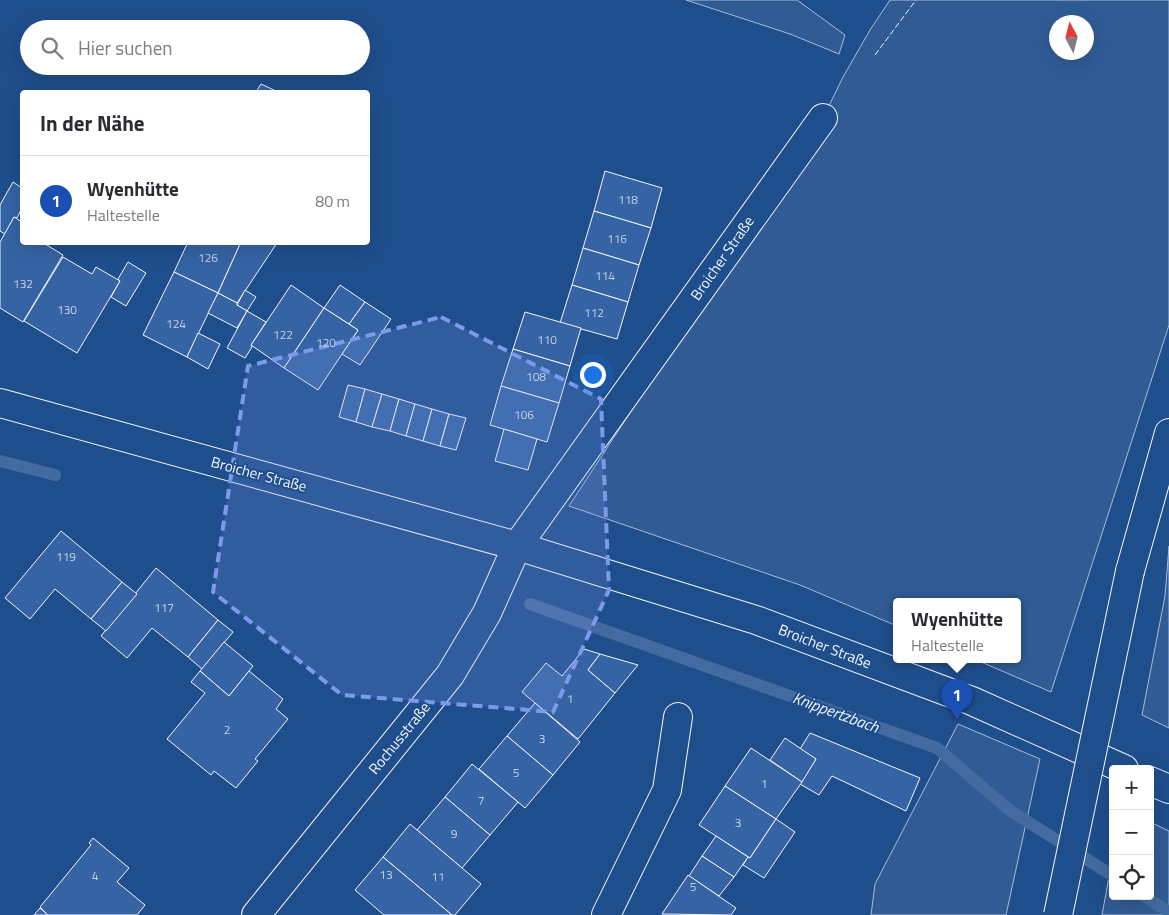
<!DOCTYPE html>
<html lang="de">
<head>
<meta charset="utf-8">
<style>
  :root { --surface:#fff; --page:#f2f2f3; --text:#2b2b33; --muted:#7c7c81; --line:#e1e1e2; --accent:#8a6a3f }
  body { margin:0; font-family:"Titillium Web",sans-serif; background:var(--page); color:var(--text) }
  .controls { position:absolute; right:15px; bottom:15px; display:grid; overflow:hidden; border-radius:5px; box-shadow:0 5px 20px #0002 }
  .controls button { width:45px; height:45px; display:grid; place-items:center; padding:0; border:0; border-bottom:1px solid var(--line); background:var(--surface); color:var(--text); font:25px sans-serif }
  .compass { position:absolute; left:1049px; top:15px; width:45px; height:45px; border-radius:50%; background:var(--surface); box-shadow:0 5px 20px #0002; rotate:353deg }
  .you { position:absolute; left:592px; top:374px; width:18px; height:18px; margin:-12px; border:4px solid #fff; border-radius:50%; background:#1a73e8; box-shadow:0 0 0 8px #1a73e833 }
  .badge { display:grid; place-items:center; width:32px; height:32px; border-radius:50%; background:var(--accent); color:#fff; font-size:16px; font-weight:700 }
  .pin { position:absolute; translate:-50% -41px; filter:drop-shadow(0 1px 2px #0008) }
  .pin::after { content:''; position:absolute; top:26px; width:18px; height:15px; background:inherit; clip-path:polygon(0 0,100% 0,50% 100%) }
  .popup { position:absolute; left:893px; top:598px; width:128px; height:65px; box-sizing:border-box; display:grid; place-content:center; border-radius:5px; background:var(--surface); filter:drop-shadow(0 1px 4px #0005); font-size:16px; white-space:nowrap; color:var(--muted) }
  .popup b { font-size:19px; color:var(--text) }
  .popup::after { content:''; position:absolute; left:50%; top:100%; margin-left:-10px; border:10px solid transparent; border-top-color:var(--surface) }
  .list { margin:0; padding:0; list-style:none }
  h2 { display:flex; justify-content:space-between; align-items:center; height:65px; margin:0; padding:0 20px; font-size:21px }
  h2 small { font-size:16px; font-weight:400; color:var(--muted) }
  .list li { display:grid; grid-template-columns:32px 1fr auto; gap:15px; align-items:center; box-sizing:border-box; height:90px; padding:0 20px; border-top:1px solid var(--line) }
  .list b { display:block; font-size:19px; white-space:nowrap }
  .list p { margin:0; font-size:16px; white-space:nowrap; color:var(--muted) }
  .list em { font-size:16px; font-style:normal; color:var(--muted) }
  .icon { flex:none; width:28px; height:28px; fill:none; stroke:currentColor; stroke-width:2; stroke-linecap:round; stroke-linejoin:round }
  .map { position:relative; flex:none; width:1169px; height:915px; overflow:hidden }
  .search { position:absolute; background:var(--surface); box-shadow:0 5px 20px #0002; left:20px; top:20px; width:350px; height:55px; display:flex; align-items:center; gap:12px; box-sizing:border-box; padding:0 18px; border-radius:28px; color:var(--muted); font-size:19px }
  .panel { position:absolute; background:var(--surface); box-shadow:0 5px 20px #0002; left:20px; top:90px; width:350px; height:155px; border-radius:5px }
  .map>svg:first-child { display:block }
  .built { fill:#305b95; stroke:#a8bbd7; fill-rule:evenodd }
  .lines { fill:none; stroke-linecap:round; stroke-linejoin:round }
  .stream { stroke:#446ba0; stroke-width:12 }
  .building { fill:#3563a3; stroke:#f2f6ff }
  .minor-casing { stroke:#f2f6ff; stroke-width:30 }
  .major-casing { stroke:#f2f6ff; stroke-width:30 }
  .minor { stroke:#1f4e8c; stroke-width:28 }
  .major { stroke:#1f4e8c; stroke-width:28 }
  .major-bridge-casing { stroke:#f2f6ff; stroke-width:30; stroke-linecap:butt }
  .major-bridge { stroke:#1f4e8c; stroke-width:28 }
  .fence { stroke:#f2f6ff; stroke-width:1; stroke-dasharray:6 2.5; stroke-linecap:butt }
  .marked { fill:#7d9aea; fill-opacity:0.2; stroke:#7d9aea; stroke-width:4; stroke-dasharray:10 6; stroke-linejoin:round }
  .labels { text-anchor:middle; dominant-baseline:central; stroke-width:4; stroke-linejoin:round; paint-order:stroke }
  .number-label { font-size:12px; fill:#c3d1e8 }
  .street-label { font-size:15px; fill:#f2f6ff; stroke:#1f4e8c }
  .water-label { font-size:16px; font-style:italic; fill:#f2f6ff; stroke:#1f4e8c }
</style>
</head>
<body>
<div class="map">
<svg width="1169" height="915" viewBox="0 0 1169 915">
  <rect width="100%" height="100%" fill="#1f4e8c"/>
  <!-- built -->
  <g class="built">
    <polygon points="686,0 797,0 845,35 839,54 790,34"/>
    <path d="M890 0H1169V325L1051 692 974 659H1017V601H897V626L800 585 569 506 823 118 843 77 870 30ZM1056 22H1086V52H1056Z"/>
    <polygon points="1169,546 1169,728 1142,715 1165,596"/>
    <polygon points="958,724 1040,759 1006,915 871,915 875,884"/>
    <polygon points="1150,822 1169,831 1169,915 1102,915 1113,855 1113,896 1150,896"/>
  </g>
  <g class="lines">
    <!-- stream -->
    <g class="stream">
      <polyline points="0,461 55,475"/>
      <polyline points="530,604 937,748 1008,809 1113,876"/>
      <polyline points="1144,896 1169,912"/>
    </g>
  </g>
  <!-- building -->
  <g class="building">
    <polygon points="261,84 278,92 256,92"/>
    <polygon points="605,171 662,188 651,228 594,211"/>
    <polygon points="13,182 22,188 22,208 17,218 14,217 5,234 0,231 0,205"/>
    <polygon points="594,211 651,228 639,265 583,248"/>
    <polygon points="14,217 22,222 22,242 42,242 63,255 23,322 0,308 0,242"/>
    <polygon points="188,242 241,242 218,293 174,272"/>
    <polygon points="241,242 277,243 237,303 218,293"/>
    <polygon points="583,248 639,265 628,302 572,285"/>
    <polygon points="63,257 92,274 96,267 120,281 77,353 24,321"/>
    <polygon points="128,262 146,273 126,306 111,297 120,281 118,279"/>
    <polygon points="174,272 218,293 187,357 143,335"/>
    <polygon points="291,285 324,308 284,368 251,345"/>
    <polygon points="340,285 365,302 349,324 324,308"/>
    <polygon points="572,285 628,302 617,339 560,323"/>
    <polygon points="245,290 256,297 247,311 237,305"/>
    <polygon points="218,293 237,303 237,305 247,311 237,328 208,313"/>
    <polygon points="365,302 391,319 360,365 342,354 358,330 349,324"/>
    <polygon points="324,308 358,330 318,390 284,368"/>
    <polygon points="247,311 266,322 251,345 252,347 245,358 227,348"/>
    <polygon points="525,312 581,328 570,366 513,349"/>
    <polygon points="198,333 220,344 208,369 187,357"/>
    <polygon points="513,349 570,366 559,403 501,386"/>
    <polygon points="348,385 365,389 356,422 339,417"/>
    <polygon points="501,386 559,403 547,442 490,425"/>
    <polygon points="365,389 382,394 372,427 356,422"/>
    <polygon points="382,394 399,399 390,431 372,427"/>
    <polygon points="399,399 415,404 406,436 390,431"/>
    <polygon points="415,404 432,409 423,441 406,436"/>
    <polygon points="432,409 449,414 440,446 423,441"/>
    <polygon points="449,414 466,418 456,450 440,446"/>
    <polygon points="504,429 537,439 528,470 495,461"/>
    <polygon points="61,531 122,582 91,619 55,589 30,619 5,598"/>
    <polygon points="156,568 218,620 188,657 152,628 127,658 101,636"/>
    <polygon points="122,582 137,594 106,631 91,619"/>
    <polygon points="218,620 233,632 202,669 188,657"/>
    <polygon points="224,642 253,666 229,696 200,671"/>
    <polygon points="584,649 600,654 588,670 615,693 578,739 522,692 546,663 562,676"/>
    <polygon points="600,654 638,665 615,693 588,670"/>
    <polygon points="200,671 229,696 249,671 283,699 276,709 288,719 255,759 258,761 236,788 214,771 211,775 167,739 205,693 191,682"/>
    <polygon points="535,703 580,742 553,775 507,736"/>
    <polygon points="810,733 920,778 906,811 832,776 819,795 800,784 816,759 800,749"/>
    <polygon points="507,736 553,775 525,808 479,769"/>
    <polygon points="785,738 816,759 802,782 770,760"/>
    <polygon points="751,748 802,782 776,819 725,786"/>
    <polygon points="472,764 518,802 490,835 445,797"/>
    <polygon points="725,786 776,819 750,858 699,825"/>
    <polygon points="445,797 490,835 462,868 417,830"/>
    <polygon points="776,819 795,832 764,878 743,865 748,857 750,858"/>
    <polygon points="410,824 481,884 455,915 452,915 383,857"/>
    <polygon points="716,836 748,857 734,877 702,856"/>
    <polygon points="93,838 129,868 117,882 145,905 137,915 48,915 40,907 91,845 89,843"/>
    <polygon points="702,856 734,877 719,896 689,876"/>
    <polygon points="383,857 452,915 384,915 355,890"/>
    <polygon points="688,875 736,908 731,915 662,914"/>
    <polygon points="40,908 48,915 34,915"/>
  </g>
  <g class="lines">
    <defs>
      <g id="minor">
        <polyline points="0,403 517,546 756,620 972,701 1124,769"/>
        <polyline points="1150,781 1169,789"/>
        <polyline points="256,915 450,675 487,613 517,546 823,118"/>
        <polyline points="606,915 667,790 678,717"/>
      </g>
      <polyline id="major" points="1130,571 1169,433"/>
    </defs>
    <!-- minor casing -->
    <use href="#minor" class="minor-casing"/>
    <!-- major casing -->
    <use href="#major" class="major-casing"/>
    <!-- minor -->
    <use href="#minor" class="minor"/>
    <!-- major -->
    <use href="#major" class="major"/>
    <defs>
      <polyline id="major-bridge" points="1058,915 1130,571"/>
    </defs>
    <!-- major-bridge casing -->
    <use href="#major-bridge" class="major-bridge-casing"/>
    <!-- major-bridge -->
    <use href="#major-bridge" class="major-bridge"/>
    <!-- fence -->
    <polyline class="fence" points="875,55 916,0"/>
  </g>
  <!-- marked area -->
  <path class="marked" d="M441 317 601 399 609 590 553 712 342 695 213 592 248 366Z"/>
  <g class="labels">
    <!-- number labels -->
    <g class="number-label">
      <text x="628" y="199">118</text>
      <text x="617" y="238">116</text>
      <text x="208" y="257">126</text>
      <text x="605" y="275">114</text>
      <text x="23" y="283">132</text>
      <text x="67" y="309">130</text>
      <text x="594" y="312">112</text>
      <text x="176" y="323">124</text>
      <text x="283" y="334">122</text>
      <text x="547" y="339">110</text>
      <text x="326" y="342">120</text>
      <text x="536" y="376">108</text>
      <text x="524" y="414">106</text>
      <text x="66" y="556">119</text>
      <text x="164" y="607">117</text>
      <text x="570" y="698">1</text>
      <text x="227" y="729">2</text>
      <text x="542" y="738">3</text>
      <text x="516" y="772">5</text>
      <text x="764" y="783">1</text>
      <text x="481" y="800">7</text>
      <text x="738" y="822">3</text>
      <text x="454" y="833">9</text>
      <text x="386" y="874">13</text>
      <text x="95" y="875">4</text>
      <text x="438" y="876">11</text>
      <text x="693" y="886">5</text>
    </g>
    <!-- street labels -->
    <g class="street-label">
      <text transform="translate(722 258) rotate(-55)">Broicher Straße</text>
      <text transform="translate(259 474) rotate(15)">Broicher Straße</text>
      <text transform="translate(825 646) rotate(21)">Broicher Straße</text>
      <text transform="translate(399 738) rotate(-51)">Rochusstraße</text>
    </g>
    <!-- water labels -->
    <g class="water-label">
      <text transform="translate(836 712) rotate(20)">Knippertzbach</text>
    </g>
  </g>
</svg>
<div class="controls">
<button>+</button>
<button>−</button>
<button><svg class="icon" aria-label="locate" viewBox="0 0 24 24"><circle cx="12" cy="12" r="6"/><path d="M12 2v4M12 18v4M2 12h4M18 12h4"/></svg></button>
</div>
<svg class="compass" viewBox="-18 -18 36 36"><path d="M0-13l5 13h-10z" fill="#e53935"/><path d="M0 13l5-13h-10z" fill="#7c7c81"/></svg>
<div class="you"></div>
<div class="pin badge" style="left:957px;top:720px;background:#1a4fb4">1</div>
<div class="popup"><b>Wyenhütte</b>Haltestelle</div>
<div class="search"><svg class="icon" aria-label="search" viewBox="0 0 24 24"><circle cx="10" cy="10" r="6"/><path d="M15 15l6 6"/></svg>Hier suchen</div>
<section class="panel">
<h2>In der Nähe<small></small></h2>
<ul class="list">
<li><span class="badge" style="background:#1a4fb4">1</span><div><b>Wyenhütte</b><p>Haltestelle</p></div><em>80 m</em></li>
</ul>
</section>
</div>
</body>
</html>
